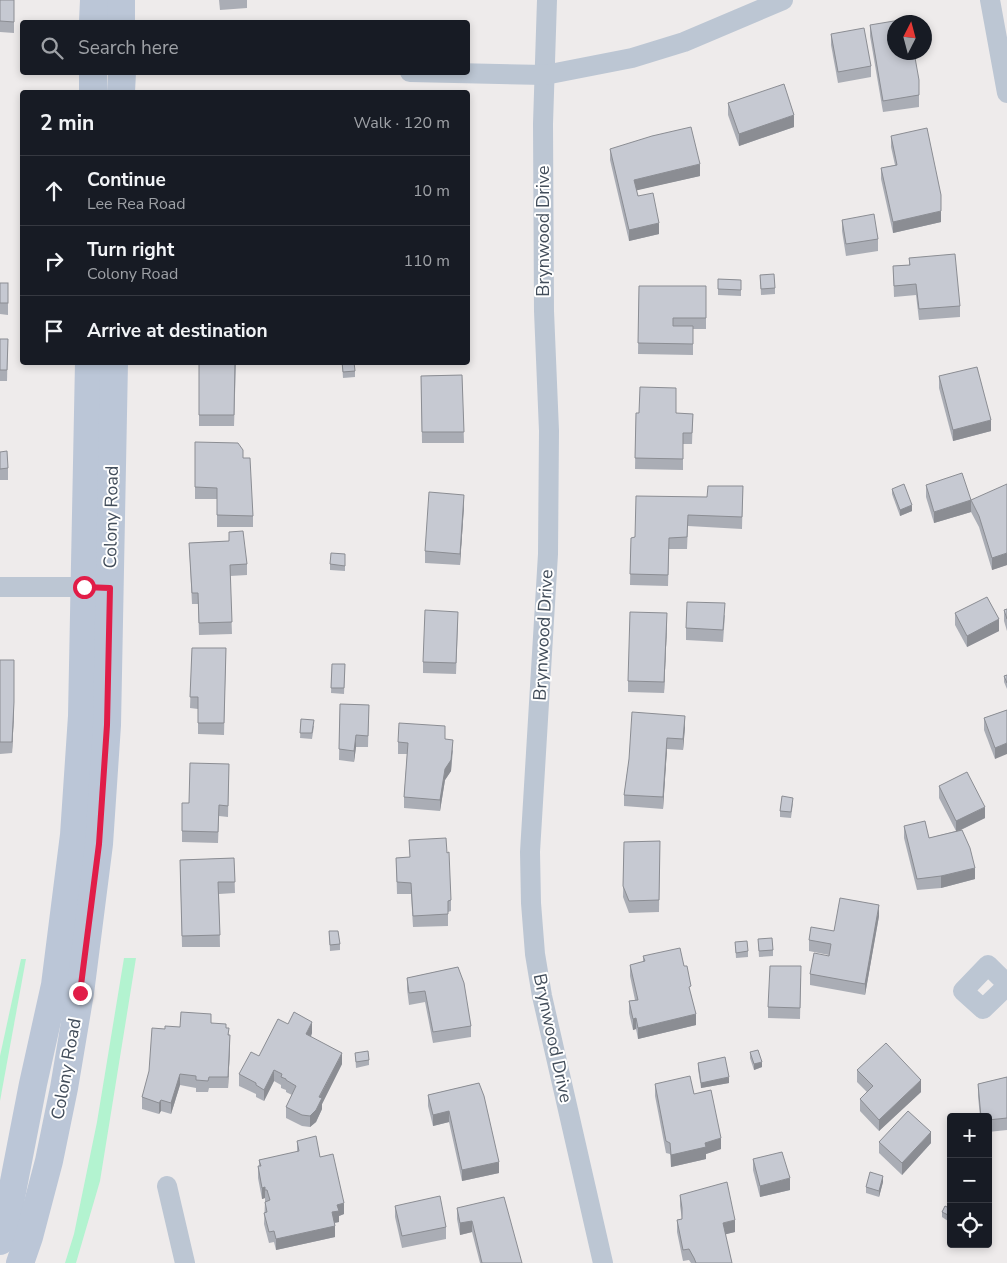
<!DOCTYPE html>
<html lang="en">
<head>
<meta charset="utf-8">
<style>
  :root { --surface:#171b24; --page:#242831; --text:#f1f3f6; --muted:#9ea1a6; --line:#363941 }
  body { margin:0; font-family:"Nunito Sans",sans-serif; background:var(--page); color:var(--text) }
  .controls { position:absolute; right:15px; bottom:15px; display:grid; overflow:hidden; border-radius:5px; box-shadow:0 2px 8px #0003 }
  .controls button { width:45px; height:45px; display:grid; place-items:center; padding:0; border:0; border-bottom:1px solid var(--line); background:var(--surface); color:var(--text); font:25px sans-serif }
  .compass { position:absolute; left:887px; top:15px; width:45px; height:45px; border-radius:50%; background:var(--surface); box-shadow:0 2px 8px #0003; rotate:6deg }
  .stop { position:absolute; width:15px; height:15px; margin:-11px; border:4px solid #e11d48; border-radius:50%; background:#fff }
  .stop.end { background:#e11d48; border-color:#fff; box-shadow:0 1px 5px #0008 }
  .list { margin:0; padding:0; list-style:none }
  h2 { display:flex; justify-content:space-between; align-items:center; height:65px; margin:0; padding:0 20px; font-size:21px }
  h2 small { font-size:16px; font-weight:400; color:var(--muted) }
  .list li { display:grid; grid-template-columns:32px 1fr auto; gap:15px; align-items:center; box-sizing:border-box; height:70px; padding:0 20px; border-top:1px solid var(--line) }
  .list b { display:block; font-size:19px; white-space:nowrap }
  .list p { margin:0; font-size:16px; white-space:nowrap; color:var(--muted) }
  .list em { font-size:16px; font-style:normal; color:var(--muted) }
  .icon { flex:none; width:28px; height:28px; fill:none; stroke:currentColor; stroke-width:2; stroke-linecap:round; stroke-linejoin:round }
  .map { position:relative; flex:none; width:1007px; height:1263px; overflow:hidden }
  .search { position:absolute; background:var(--surface); box-shadow:0 2px 8px #0003; left:20px; top:20px; width:450px; height:55px; display:flex; align-items:center; gap:12px; box-sizing:border-box; padding:0 18px; border-radius:5px; color:var(--muted); font-size:19px }
  .panel { position:absolute; background:var(--surface); box-shadow:0 2px 8px #0003; left:20px; top:90px; width:450px; height:275px; border-radius:5px }
  .map>svg:first-child { display:block }
  .green { fill:#b3f3d0 }
  .lines { fill:none; stroke-linecap:round; stroke-linejoin:round }
  .minor { stroke:#bcc6d3; stroke-width:20 }
  .secondary { stroke:#bbc6d7; stroke-width:28 }
  .wall { fill:#aaadb5 }
  .shaded-wall { fill:#8b8d93 }
  .building { fill:#c6c9d2; stroke:#8b8d93 }
  .route { stroke:#e11d48; stroke-width:6 }
  .labels { text-anchor:middle; dominant-baseline:central; stroke-width:4; stroke-linejoin:round; paint-order:stroke }
  .street-label { font-size:18px; fill:#424d5a; stroke:#fff }
</style>
</head>
<body>
<div class="map">
<svg width="1007" height="1263" viewBox="0 0 1007 1263">
  <rect width="100%" height="100%" fill="#eeebeb"/>
  <!-- green -->
  <g class="green">
    <polygon points="124,958 136,958 100,1181 76,1263 65,1263 74,1234 97,1122"/>
    <polygon points="21,959 26,959 0,1101 0,1056"/>
  </g>
  <g class="lines">
    <!-- minor -->
    <g class="minor">
      <polyline points="547,0 543,124 544,311 549,431 548,554 530,852 531,903 535,954 542,996 603,1263"/>
      <polyline points="990,0 1007,93"/>
      <polyline points="410,72 545,75 632,58 684,42 783,0"/>
      <polyline points="0,587 98,587"/>
      <polyline points="1007,984 988,965 963,991 983,1009 1007,986"/>
      <polyline points="167,1186 185,1263"/>
    </g>
    <!-- secondary -->
    <g class="secondary">
      <polyline points="121,0 121,22"/>
      <polyline points="93,22 94,0"/>
      <polyline points="93,92 93,72"/>
      <polyline points="121,92 122,72"/>
      <polyline points="0,1241 5,1228 33,1084 55,985 74,835 82,716 89,362"/>
      <polyline points="20,1263 29,1237 49,1161 64,1088 80,993 99,844 107,725 114,362"/>
    </g>
  </g>
  <!-- wall -->
  <g class="wall">
    <polygon points="0,0 14,0 14,33 0,32"/>
    <polygon points="219,0 247,0 247,8 220,10"/>
    <polygon points="870,25 919,80 919,107 883,112 870,36"/>
    <polygon points="831,34 871,66 871,77 838,83 831,45"/>
    <polygon points="728,103 794,127 739,146 728,115"/>
    <polygon points="891,136 941,222 893,233 881,179 881,168 895,165 891,147"/>
    <polygon points="610,149 700,176 636,190 638,196 659,234 629,241 610,160"/>
    <polygon points="842,220 878,239 878,251 846,256 842,231"/>
    <polygon points="909,258 960,306 960,317 919,320 916,295 894,297 893,266 909,265"/>
    <polygon points="760,275 775,288 775,294 761,295"/>
    <polygon points="718,279 741,280 741,296 718,295"/>
    <polygon points="0,283 8,283 8,315 0,314"/>
    <polygon points="639,286 706,286 706,329 693,329 693,355 638,354"/>
    <polygon points="0,339 8,339 7,381 0,381"/>
    <polygon points="199,362 236,362 234,426 199,426"/>
    <polygon points="342,362 355,371 355,377 343,378"/>
    <polygon points="462,375 464,443 422,443 421,376"/>
    <polygon points="939,376 991,431 953,441 939,388"/>
    <polygon points="636,413 693,414 692,444 683,444 683,470 635,469"/>
    <polygon points="195,442 243,458 253,516 253,527 217,527 217,499 195,499"/>
    <polygon points="0,452 8,468 8,480 0,480"/>
    <polygon points="926,485 971,500 1007,565 992,570 979,527 971,512 934,523 926,497"/>
    <polygon points="743,486 742,529 688,526 687,549 669,549 668,586 630,585 631,538 635,537 707,497"/>
    <polygon points="892,489 912,511 900,516 892,494"/>
    <polygon points="464,506 460,565 425,563 425,551"/>
    <polygon points="229,532 247,564 247,575 230,576 232,634 199,635 198,604 192,604 189,543 229,541"/>
    <polygon points="345,559 345,571 330,570 330,564"/>
    <polygon points="1007,609 1007,631 1004,621 1004,610"/>
    <polygon points="955,613 999,631 967,647 955,625"/>
    <polygon points="725,615 723,642 686,640 686,628"/>
    <polygon points="458,624 456,674 423,673 423,662"/>
    <polygon points="667,625 664,693 628,692 628,681"/>
    <polygon points="192,648 226,648 224,735 198,734 198,709 190,708"/>
    <polygon points="0,660 14,713 12,753 0,754"/>
    <polygon points="332,664 345,664 344,694 331,693"/>
    <polygon points="1007,675 1007,689 1004,682 1004,676"/>
    <polygon points="340,704 369,705 368,747 356,747 354,762 339,760"/>
    <polygon points="1007,710 995,759 984,730 984,718"/>
    <polygon points="301,719 314,726 312,739 300,738"/>
    <polygon points="685,727 683,750 667,749 663,809 624,806 624,795 629,759"/>
    <polygon points="445,739 453,751 451,771 445,780 440,811 404,808 404,797 407,754 398,754 398,742"/>
    <polygon points="229,764 228,817 219,816 218,843 182,842 182,803 189,803"/>
    <polygon points="939,786 985,818 961,830 975,879 941,888 917,890 904,838 904,826 929,838 956,831 939,798"/>
    <polygon points="793,803 791,818 780,817 780,811"/>
    <polygon points="409,840 451,900 451,911 448,912 448,926 413,927 411,894 397,894 396,858 410,857"/>
    <polygon points="660,841 659,912 629,913 623,897 624,842"/>
    <polygon points="234,858 235,893 219,894 220,947 182,947 180,860"/>
    <polygon points="879,916 865,995 810,985 810,974 829,955 809,951 809,940"/>
    <polygon points="329,931 340,944 340,950 330,951"/>
    <polygon points="758,939 773,950 773,956 759,957"/>
    <polygon points="735,942 748,951 748,957 736,958"/>
    <polygon points="643,956 691,994 696,1025 638,1039 636,1029 633,1030 629,1013 629,1001 635,1000 630,976 630,965 643,962"/>
    <polygon points="458,967 471,1026 471,1037 433,1043 425,1002 409,1005 407,989 407,978"/>
    <polygon points="801,978 800,1019 768,1018 768,1007"/>
    <polygon points="211,1023 226,1028 229,1035 230,1047 228,1088 209,1088 208,1092 196,1092 196,1088 180,1085 171,1114 161,1111 159,1114 142,1109 142,1097 165,1029 180,1027"/>
    <polygon points="288,1024 312,1033 311,1037 342,1064 322,1104 322,1109 316,1122 310,1127 302,1126 286,1118 286,1107 292,1095 286,1092 286,1090 281,1088 281,1085 274,1081 264,1101 256,1097 256,1094 239,1086 239,1074 259,1056"/>
    <polygon points="750,1052 762,1067 754,1070 750,1058"/>
    <polygon points="355,1053 369,1060 369,1065 356,1068"/>
    <polygon points="698,1063 729,1083 701,1088 698,1069"/>
    <polygon points="857,1070 921,1092 879,1131 860,1111 860,1099 867,1092 857,1082"/>
    <polygon points="1007,1077 1007,1130 988,1132 988,1117 980,1117 978,1096 978,1084"/>
    <polygon points="479,1083 499,1173 462,1181 449,1122 433,1126 428,1106 428,1095"/>
    <polygon points="655,1084 694,1094 721,1149 706,1154 706,1159 671,1167 670,1154 666,1153 655,1096"/>
    <polygon points="297,1141 320,1157 344,1214 339,1216 339,1222 335,1223 335,1237 276,1250 274,1242 269,1243 264,1224 265,1201 265,1198 262,1199 258,1178 258,1166 259,1166 259,1160 297,1152"/>
    <polygon points="879,1142 931,1143 902,1175 879,1153"/>
    <polygon points="753,1159 790,1190 760,1197 753,1170"/>
    <polygon points="883,1182 879,1197 866,1193 866,1187"/>
    <polygon points="680,1195 735,1232 725,1234 732,1263 691,1263 689,1260 683,1261 677,1232 677,1220 682,1219 680,1206"/>
    <polygon points="395,1206 446,1227 446,1239 402,1248 395,1217"/>
    <polygon points="457,1208 522,1263 480,1263 472,1232 460,1235 457,1219"/>
    <polygon points="951,1209 951,1216 948,1221 942,1217 942,1212"/>
  </g>
  <!-- shaded-wall -->
  <g class="shaded-wall">
    <polygon points="794,115 794,127 739,146 739,134"/>
    <polygon points="700,164 700,176 634,191 634,180"/>
    <polygon points="941,211 941,222 893,233 893,222"/>
    <polygon points="659,223 659,234 629,241 629,230"/>
    <polygon points="991,420 991,431 953,441 953,430"/>
    <polygon points="464,495 464,506 460,565 460,554"/>
    <polygon points="971,500 971,512 934,523 934,512"/>
    <polygon points="912,505 912,511 900,516 900,510"/>
    <polygon points="1007,553 1007,565 992,570 992,558"/>
    <polygon points="667,613 667,625 664,693 664,682"/>
    <polygon points="999,619 999,631 967,647 967,636"/>
    <polygon points="14,702 14,713 12,753 12,742"/>
    <polygon points="685,716 685,727 683,750 683,739"/>
    <polygon points="356,735 356,747 354,762 354,751"/>
    <polygon points="667,738 667,749 663,809 663,797"/>
    <polygon points="453,740 451,771 445,780 440,811 440,800 445,769"/>
    <polygon points="1007,743 1007,754 995,759 995,748"/>
    <polygon points="985,807 985,818 956,832 956,821"/>
    <polygon points="975,868 975,879 941,888 941,876"/>
    <polygon points="879,905 879,916 865,995 865,984"/>
    <polygon points="696,1014 696,1025 638,1039 638,1028"/>
    <polygon points="636,1018 636,1029 633,1030 633,1019"/>
    <polygon points="312,1022 312,1033 306,1046 306,1034"/>
    <polygon points="230,1035 230,1047 228,1088 228,1077"/>
    <polygon points="342,1053 342,1064 322,1104 322,1109 316,1122 310,1127 310,1116"/>
    <polygon points="762,1062 762,1067 754,1070 754,1064"/>
    <polygon points="274,1070 274,1081 264,1101 264,1090"/>
    <polygon points="180,1074 180,1085 171,1114 171,1103"/>
    <polygon points="729,1077 729,1083 701,1088 701,1083"/>
    <polygon points="921,1080 921,1092 879,1131 879,1120"/>
    <polygon points="161,1100 161,1111 159,1114 159,1103"/>
    <polygon points="449,1111 449,1122 433,1126 433,1115"/>
    <polygon points="931,1132 931,1143 902,1175 902,1163"/>
    <polygon points="721,1138 721,1149 706,1154 706,1159 671,1167 671,1155 705,1143"/>
    <polygon points="499,1162 499,1173 462,1181 462,1170"/>
    <polygon points="883,1176 883,1182 879,1197 879,1191"/>
    <polygon points="790,1178 790,1190 760,1197 760,1186"/>
    <polygon points="265,1187 265,1198 262,1199 262,1188"/>
    <polygon points="344,1203 344,1214 339,1216 339,1222 332,1223 332,1212 337,1205"/>
    <polygon points="951,1210 951,1216 948,1221 948,1215"/>
    <polygon points="735,1220 735,1232 723,1235 723,1223"/>
    <polygon points="472,1221 472,1232 460,1235 460,1223"/>
    <polygon points="335,1226 335,1237 276,1250 276,1239"/>
    <polygon points="990,1231 990,1237 988,1239 988,1234"/>
  </g>
  <!-- building -->
  <g class="building">
    <polygon points="0,0 14,0 14,22 0,21"/>
    <polygon points="906,19 907,22 894,22 894,52 914,52 919,80 919,95 883,101 870,25"/>
    <polygon points="864,28 871,66 838,72 831,34"/>
    <polygon points="784,84 794,115 739,134 728,103"/>
    <polygon points="691,127 700,164 634,180 638,196 653,193 659,223 629,230 610,149 652,136"/>
    <polygon points="927,128 941,195 941,211 893,222 881,168 897,165 891,136"/>
    <polygon points="874,214 878,239 846,244 842,220"/>
    <polygon points="955,254 960,306 919,309 916,284 894,286 893,266 910,265 909,258"/>
    <polygon points="774,274 775,288 761,289 760,275"/>
    <polygon points="718,279 741,280 741,290 718,289"/>
    <rect x="0" y="283" width="8" height="20"/>
    <polygon points="639,286 706,286 706,318 673,318 673,326 693,326 693,344 638,343"/>
    <polygon points="0,339 8,339 7,370 0,370"/>
    <polygon points="199,362 235,362 234,415 199,415"/>
    <polygon points="342,362 354,362 355,371 343,372"/>
    <polygon points="977,367 991,420 953,430 939,376"/>
    <polygon points="462,375 464,432 422,432 421,376"/>
    <polygon points="640,387 676,388 676,413 693,414 692,433 683,433 683,459 635,458 636,413 639,413"/>
    <polygon points="195,442 238,443 243,450 243,458 250,458 253,516 217,515 217,488 195,487"/>
    <polygon points="7,451 8,468 0,469 0,452"/>
    <polygon points="962,473 971,500 934,512 926,485"/>
    <polygon points="904,484 912,505 900,510 892,489"/>
    <polygon points="1007,484 1007,553 992,558 979,516 971,500"/>
    <polygon points="708,486 743,486 742,517 688,515 687,537 669,538 668,575 630,574 631,538 635,537 636,496 707,497"/>
    <polygon points="429,492 464,495 460,554 425,551"/>
    <polygon points="243,531 247,564 230,565 232,622 199,623 198,593 192,593 189,543 229,541 229,532"/>
    <polygon points="331,553 345,554 345,566 330,564"/>
    <polygon points="987,597 999,619 967,636 955,613"/>
    <polygon points="687,602 725,603 723,630 686,628"/>
    <polygon points="1007,609 1007,619 1004,610"/>
    <polygon points="425,610 458,612 456,663 423,662"/>
    <polygon points="630,612 667,613 664,682 628,681"/>
    <polygon points="192,648 226,648 224,723 198,723 198,697 190,697"/>
    <polygon points="0,660 14,660 14,702 12,742 0,742"/>
    <polygon points="332,664 345,664 344,688 331,688"/>
    <polygon points="1007,675 1007,683 1004,676"/>
    <polygon points="340,704 369,705 368,736 356,735 354,751 339,749"/>
    <polygon points="1007,710 1007,743 995,748 984,718"/>
    <polygon points="632,712 685,716 683,739 667,738 663,797 624,795 629,759"/>
    <polygon points="301,719 314,720 312,733 300,733"/>
    <polygon points="399,723 445,726 445,739 453,740 451,760 445,769 440,800 404,797 408,743 398,742"/>
    <polygon points="190,763 229,764 228,806 219,805 218,832 182,831 182,803 189,803"/>
    <polygon points="967,772 985,807 956,821 939,786"/>
    <polygon points="782,796 793,798 791,812 780,811"/>
    <polygon points="925,821 929,838 962,830 970,848 975,868 941,876 917,879 904,826"/>
    <polygon points="446,838 447,853 449,852 451,900 448,901 448,914 413,916 411,883 397,882 396,858 410,857 409,840"/>
    <polygon points="660,841 659,900 629,901 623,886 624,842"/>
    <polygon points="234,858 235,882 218,882 220,935 182,936 180,860"/>
    <polygon points="840,898 879,905 865,984 810,974 814,953 829,956 831,944 809,940 811,927 834,931"/>
    <polygon points="329,931 338,931 340,944 330,945"/>
    <polygon points="772,938 773,950 759,951 758,939"/>
    <polygon points="747,941 748,951 736,953 735,942"/>
    <polygon points="680,948 684,966 687,966 691,986 689,987 696,1014 638,1028 636,1018 633,1019 629,1001 638,1000 630,965 645,961 643,956"/>
    <polygon points="770,966 801,966 800,1008 768,1007"/>
    <polygon points="458,967 464,983 471,1026 433,1032 425,991 409,993 407,978"/>
    <polygon points="181,1012 211,1014 211,1023 226,1024 226,1028 229,1028 228,1035 230,1035 228,1077 209,1077 208,1081 196,1080 196,1076 180,1074 171,1103 161,1100 159,1103 142,1097 149,1071 152,1028 165,1029 165,1026 180,1027"/>
    <polygon points="294,1012 312,1022 306,1034 342,1053 319,1097 322,1098 316,1110 310,1116 302,1115 286,1107 296,1086 286,1080 286,1079 281,1077 282,1074 274,1070 264,1090 256,1085 256,1083 239,1074 251,1052 259,1056 278,1019 288,1024"/>
    <polygon points="886,1043 921,1080 879,1120 860,1099 873,1086 857,1070"/>
    <polygon points="758,1050 762,1062 754,1064 750,1052"/>
    <polygon points="368,1051 369,1060 356,1062 355,1053"/>
    <polygon points="725,1057 729,1077 701,1083 698,1063"/>
    <polygon points="690,1076 694,1094 711,1090 721,1138 705,1143 706,1147 671,1155 670,1143 666,1141 655,1084"/>
    <polygon points="1007,1077 1007,1118 988,1120 988,1117 981,1117 978,1084"/>
    <polygon points="479,1083 484,1096 499,1162 462,1170 449,1111 433,1115 428,1095"/>
    <polygon points="908,1111 931,1132 902,1163 879,1142"/>
    <polygon points="316,1136 320,1157 333,1154 344,1203 337,1205 339,1211 332,1212 335,1226 276,1239 274,1231 269,1232 264,1213 267,1212 265,1202 270,1200 267,1190 265,1190 265,1187 262,1188 258,1166 261,1166 259,1160 299,1151 297,1141"/>
    <polygon points="782,1152 790,1178 760,1186 753,1159"/>
    <polygon points="870,1172 883,1176 879,1191 866,1187"/>
    <polygon points="727,1182 735,1220 723,1223 732,1263 696,1263 694,1258 689,1249 683,1250 677,1220 682,1219 682,1208 680,1195"/>
    <polygon points="440,1196 446,1227 402,1236 395,1206"/>
    <polygon points="504,1197 522,1263 482,1263 472,1221 460,1223 457,1208"/>
    <polygon points="945,1206 951,1209 948,1215 942,1212"/>
  </g>
  <g class="lines">
    <!-- route -->
    <polyline class="route" points="80,993 99,844 107,725 110,588 84,587"/>
  </g>
  <g class="labels">
    <!-- street labels -->
    <g class="street-label">
      <text transform="translate(543 231) rotate(-90)">Brynwood Drive</text>
      <text transform="translate(111 517) rotate(-89)">Colony Road</text>
      <text transform="translate(543 635) rotate(-87)">Brynwood Drive</text>
      <text transform="translate(553 1038) rotate(78)">Brynwood Drive</text>
      <text transform="translate(66 1069) rotate(-80)">Colony Road</text>
    </g>
  </g>
</svg>
<div class="controls">
<button>+</button>
<button>−</button>
<button><svg class="icon" aria-label="locate" viewBox="0 0 24 24"><circle cx="12" cy="12" r="6"/><path d="M12 2v4M12 18v4M2 12h4M18 12h4"/></svg></button>
</div>
<svg class="compass" viewBox="-18 -18 36 36"><path d="M0-13l5 13h-10z" fill="#e53935"/><path d="M0 13l5-13h-10z" fill="#9ea1a6"/></svg>
<div class="stop" style="left:84px;top:587px"></div>
<div class="stop end" style="left:80px;top:993px"></div>
<div class="search"><svg class="icon" aria-label="search" viewBox="0 0 24 24"><circle cx="10" cy="10" r="6"/><path d="M15 15l6 6"/></svg>Search here</div>
<section class="panel">
<h2>2 min<small>Walk · 120 m</small></h2>
<ul class="list">
<li><svg class="icon" aria-label="ahead" viewBox="0 0 24 24"><path d="M12 20V5M6 11l6-6 6 6"/></svg><div><b>Continue</b><p>Lee Rea Road</p></div><em>10 m</em></li>
<li><svg class="icon" aria-label="right" viewBox="0 0 24 24"><path d="M7 20v-9h11M14 6l5 5-5 5"/></svg><div><b>Turn right</b><p>Colony Road</p></div><em>110 m</em></li>
<li><svg class="icon" aria-label="arrive" viewBox="0 0 24 24"><path d="M6 21V4h12l-3 4 3 4H6"/></svg><div><b>Arrive at destination</b></div></li>
</ul>
</section>
</div>
</body>
</html>
